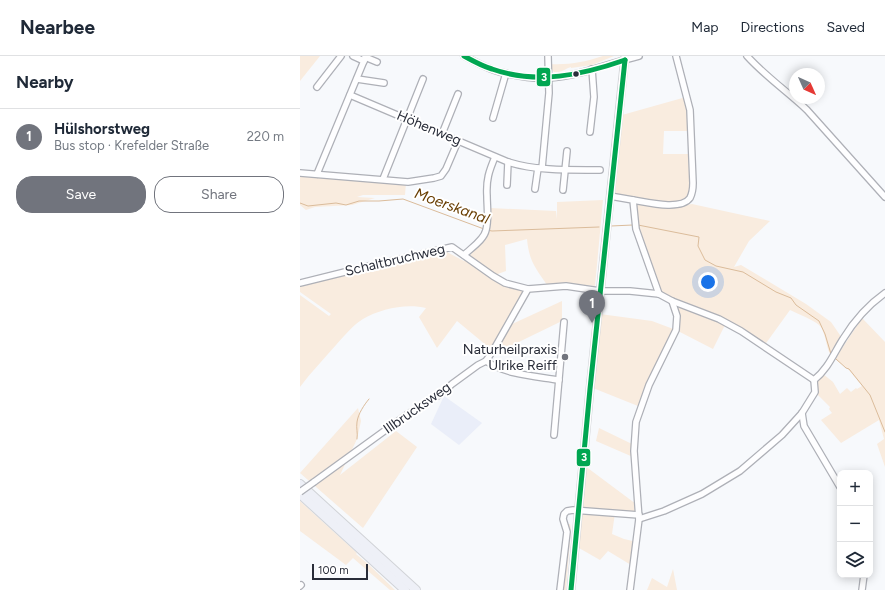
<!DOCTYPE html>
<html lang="en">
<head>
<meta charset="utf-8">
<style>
  :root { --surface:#fff; --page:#f6f6f7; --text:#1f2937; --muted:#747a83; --line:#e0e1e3; --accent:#71747d }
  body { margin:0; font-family:Figtree,sans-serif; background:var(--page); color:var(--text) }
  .controls { position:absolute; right:12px; bottom:12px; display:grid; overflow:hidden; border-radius:8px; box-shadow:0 2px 10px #0003 }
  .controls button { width:36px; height:36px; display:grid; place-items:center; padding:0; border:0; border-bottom:1px solid var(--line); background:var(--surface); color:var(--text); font:20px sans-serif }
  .compass { position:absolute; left:489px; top:12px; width:36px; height:36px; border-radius:50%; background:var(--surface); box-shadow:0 2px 10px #0003; rotate:135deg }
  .scale { position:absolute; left:12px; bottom:10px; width:56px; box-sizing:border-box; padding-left:4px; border:2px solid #292d39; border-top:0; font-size:11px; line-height:14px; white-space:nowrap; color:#292d39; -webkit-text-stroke:3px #fff; paint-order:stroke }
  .you { position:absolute; left:408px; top:226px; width:14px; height:14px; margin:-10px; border:3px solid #fff; border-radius:50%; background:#1a73e8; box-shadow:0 0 0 6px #1a73e833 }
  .badge { display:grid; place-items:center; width:26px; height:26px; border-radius:50%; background:var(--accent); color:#fff; font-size:13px; font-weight:700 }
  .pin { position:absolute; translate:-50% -33px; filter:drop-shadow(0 1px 2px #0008) }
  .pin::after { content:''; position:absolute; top:21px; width:14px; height:12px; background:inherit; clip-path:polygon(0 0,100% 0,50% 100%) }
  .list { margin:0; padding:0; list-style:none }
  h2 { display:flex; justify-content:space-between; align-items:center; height:52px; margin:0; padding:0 16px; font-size:17px }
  h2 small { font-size:13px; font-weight:400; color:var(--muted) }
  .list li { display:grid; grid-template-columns:26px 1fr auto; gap:12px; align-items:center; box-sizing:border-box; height:56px; padding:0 16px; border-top:1px solid var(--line) }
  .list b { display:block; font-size:15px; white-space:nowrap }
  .list p { margin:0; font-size:13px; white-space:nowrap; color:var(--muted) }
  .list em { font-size:13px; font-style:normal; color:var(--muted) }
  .actions { display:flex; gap:8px; padding:12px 16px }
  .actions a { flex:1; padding:9px 0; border:1px solid var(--accent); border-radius:16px; text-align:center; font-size:14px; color:var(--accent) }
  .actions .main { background:var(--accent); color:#fff }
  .icon { flex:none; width:22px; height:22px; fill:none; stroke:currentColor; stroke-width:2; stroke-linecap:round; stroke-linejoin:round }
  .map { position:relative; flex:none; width:585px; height:534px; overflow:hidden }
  header { display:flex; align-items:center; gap:24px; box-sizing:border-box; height:56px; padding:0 20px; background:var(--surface); border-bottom:1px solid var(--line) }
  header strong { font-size:19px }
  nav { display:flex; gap:22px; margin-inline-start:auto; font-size:14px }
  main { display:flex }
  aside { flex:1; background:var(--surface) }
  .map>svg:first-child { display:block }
  .built { fill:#eaeef9 }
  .green { fill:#f9ecdf }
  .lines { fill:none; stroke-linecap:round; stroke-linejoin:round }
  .stream { stroke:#dbbc9b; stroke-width:1 }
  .minor-casing { stroke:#aeb0b7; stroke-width:8 }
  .major-casing { stroke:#d1d3d7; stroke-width:9 }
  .highway-casing { stroke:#d1d3d7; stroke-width:10 }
  .minor { stroke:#fefeff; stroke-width:5.5 }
  .major { stroke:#f4f6fa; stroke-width:7 }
  .highway { stroke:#eef0f7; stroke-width:8 }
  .minor-bridge-casing { stroke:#aeb0b7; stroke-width:8; stroke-linecap:butt }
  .minor-bridge { stroke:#fefeff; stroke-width:5.5 }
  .bus-1-casing { stroke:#fff; stroke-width:8 }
  .bus-1 { stroke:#00a651; stroke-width:5 }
  .bus-dot { fill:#292d39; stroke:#fff; stroke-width:1.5 }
  .poi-dot { fill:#71747d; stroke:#fff; stroke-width:1.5 }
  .labels { text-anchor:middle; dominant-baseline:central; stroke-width:4; stroke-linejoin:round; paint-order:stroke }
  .street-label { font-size:14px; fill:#292d39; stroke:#fff }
  .poi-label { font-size:14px; fill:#292d39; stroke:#fff; text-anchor:end }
  .water-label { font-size:15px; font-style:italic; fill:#683d00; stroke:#fff }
  .line-badge { stroke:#fff; stroke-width:1.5 }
  .badge-label { font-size:11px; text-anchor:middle; font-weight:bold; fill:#fff }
</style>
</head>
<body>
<header>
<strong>Nearbee</strong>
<nav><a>Map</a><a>Directions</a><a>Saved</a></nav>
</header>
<main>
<aside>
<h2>Nearby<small></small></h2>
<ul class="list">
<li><span class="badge">1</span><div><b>Hülshorstweg</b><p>Bus stop · Krefelder Straße</p></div><em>220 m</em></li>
</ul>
<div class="actions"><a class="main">Save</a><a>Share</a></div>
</aside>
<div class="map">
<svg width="585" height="534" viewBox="0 0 585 534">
  <rect width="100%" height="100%" fill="#f7f9fc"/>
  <!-- built -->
  <polygon class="built" points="144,340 182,367 159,389 131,368"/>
  <!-- green -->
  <g class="green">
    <polygon points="0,0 20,0 0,25"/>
    <path d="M303 0H314L292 9 271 12V11C264 13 262 17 254 16L252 14 250 8C269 9 285 6 303 0Z"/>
    <polygon points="386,41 391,75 364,75 363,98 392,98 393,127 389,143 376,148 315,139 322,59"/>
    <polygon points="0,119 106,127 105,139 63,139 57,141 75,142 52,149 15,151 6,154 0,149"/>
    <path d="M303 144 295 230 264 227 247 229C235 211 229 205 227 183L205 189 206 215 195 219 169 201 189 172 190 152 256 155 257 163V146Z"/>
    <path d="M335 147 375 151 392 148 470 165 449 185 434 211 441 209 506 248 531 266 542 282 532 301C526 294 526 275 519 269 512 263 498 258 490 254L464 290 426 267 413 293 376 274 338 350 293 332 300 258 352 265 376 274V250L360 237 337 173Z"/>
    <path d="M143 194 164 205 166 204 204 229 225 235 192 294 157 265 137 292 119 261 126 252C106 247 80 253 63 263 53 269 44 280 36 289 24 303 11 316 0 331V239L29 260 31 258 0 236V229Z"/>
    <polygon points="262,245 262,265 192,299 210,269"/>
    <polygon points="562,262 585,286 585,411 577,388 584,383 579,364 541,387 521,364 532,357 529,353 530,351 517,338 515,327 523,318 533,326 540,338 547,332 551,336 556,332 557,333 562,330 549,314 535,303"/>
    <polygon points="58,352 61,365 57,383 40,419 96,375 117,391 63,472 0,417"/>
    <polygon points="299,372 332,388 333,401 296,385"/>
    <polygon points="285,410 336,448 337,457 315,457 312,478 324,483 337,486 331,509 308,495 300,504 279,492 282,458 304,456 283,452"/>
    <polygon points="0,445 57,497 56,498 68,508 95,534 90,534 53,502 46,509 0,475"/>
    <polygon points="267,468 270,468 271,473 266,534 263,534"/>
    <polygon points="373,513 377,534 347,534 352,522 367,531"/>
  </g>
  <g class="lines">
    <!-- stream -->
    <g class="stream">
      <polyline points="0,147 8,150 36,147 46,149 59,145 79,145 103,143 184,173"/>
      <polyline points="338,169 399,181 398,190 405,204 416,210 443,216 476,236 491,242 496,249 519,265 525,278 531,298"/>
      <polyline points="311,170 333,169"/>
      <polyline points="187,174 192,175 299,171"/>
      <polyline points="536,303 546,312 549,313 570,339 585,376"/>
      <path d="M57 383C58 377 56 372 57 366 58 358 64 349 69 343"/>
    </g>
    <defs>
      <g id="minor">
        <polyline points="53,0 64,5"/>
        <path d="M164 0C176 6 187 13 200 16 216 20 234 23 249 22 280 20 310 7 339 0"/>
        <path d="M447 0C465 20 488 36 507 54L585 141"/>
        <polyline points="65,1 77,6"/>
        <polyline points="57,23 84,27"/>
        <polyline points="17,31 41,0"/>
        <path d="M50 39 208 106C237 115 269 114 300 114"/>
        <polyline points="193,62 206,17"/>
        <polyline points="290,76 294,41 292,13"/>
        <polyline points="142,78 158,38"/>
        <polyline points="242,112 249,37 248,0"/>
        <polyline points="0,117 108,126 134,122 141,120 146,113 158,85"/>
        <polyline points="17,118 66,0"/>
        <polyline points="83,123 123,23"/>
        <polyline points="207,129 208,106"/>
        <polyline points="235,133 238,112"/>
        <polyline points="263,134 267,95"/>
        <polyline points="310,140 333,144 336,173 359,238"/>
        <path d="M333 144C346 146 381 155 390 142 392 138 393 132 393 127L390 54 376 0"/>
        <path d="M164 199C171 192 184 184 186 174 189 163 187 150 187 140 186 124 189 115 195 101"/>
        <polyline points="0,227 69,210 152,191 193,220 205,227 228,233"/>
        <path d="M186 305C207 319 234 320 259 324"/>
        <polyline points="502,357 504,370 540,431"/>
        <polyline points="254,379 264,266"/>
        <path d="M14 426 105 360 142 337 152 328 178 309 186 305 194 293 228 233 266 230 300 235H330L359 238 372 245 419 263 441 275 514 324C528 313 534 297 543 283 554 265 568 249 585 237"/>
        <polyline points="339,463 364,455 402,438 440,415 482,379 502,357 515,336 514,324"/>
        <polyline points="0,530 1,529"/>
        <polyline points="260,534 267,476 263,463 264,458 267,455 273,454 339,459"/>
        <polyline points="330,534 339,463 334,395 336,366 349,329 376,274 377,260 372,245"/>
        <polyline points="562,534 564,519"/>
      </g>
      <polyline id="major" points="271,534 290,333 325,0"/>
      <g id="highway">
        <polyline points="0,428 116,534"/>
        <polyline points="0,438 105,534"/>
      </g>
    </defs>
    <!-- minor casing -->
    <use href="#minor" class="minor-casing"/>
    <!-- major casing -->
    <use href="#major" class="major-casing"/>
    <!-- highway casing -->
    <use href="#highway" class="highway-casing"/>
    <!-- minor -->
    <use href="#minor" class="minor"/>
    <!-- major -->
    <use href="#major" class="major"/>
    <!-- highway -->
    <use href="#highway" class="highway"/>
    <defs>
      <polyline id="minor-bridge" points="0,436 14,426"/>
    </defs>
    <!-- minor-bridge casing -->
    <use href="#minor-bridge" class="minor-bridge-casing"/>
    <!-- minor-bridge -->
    <use href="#minor-bridge" class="minor-bridge"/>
    <defs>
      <g id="bus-1">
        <path d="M164 0C173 5 182 10 192 13 237 29 282 19 325 4"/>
        <polyline points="271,534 290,333 325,4"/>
      </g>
    </defs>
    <!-- bus-1 casing -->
    <use href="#bus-1" class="bus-1-casing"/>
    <!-- bus-1 -->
    <use href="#bus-1" class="bus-1"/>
  </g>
  <!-- markers -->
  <circle class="bus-dot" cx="276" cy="18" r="3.5"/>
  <circle class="poi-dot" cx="265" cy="301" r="4"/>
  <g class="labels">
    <!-- street labels -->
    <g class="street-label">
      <text transform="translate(129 72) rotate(23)">Höhenweg</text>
      <text transform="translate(95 204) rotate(-13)">Schaltbruchweg</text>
      <text transform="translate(117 352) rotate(-35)">Illbrucksweg</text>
    </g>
    <!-- poi labels -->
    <g class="poi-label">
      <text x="257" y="293">Naturheilpraxis<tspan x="257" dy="16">Ulrike Reiff</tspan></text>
    </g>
    <!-- water labels -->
    <g class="water-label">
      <text transform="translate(152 150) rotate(20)">Moerskanal</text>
    </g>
  </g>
  <g class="line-badge">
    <rect x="236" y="11" width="15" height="20" rx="4" fill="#00a651"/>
    <rect x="276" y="392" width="15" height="19" rx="4" fill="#00a651"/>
  </g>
  <g class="badge-label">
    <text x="244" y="25">3</text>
    <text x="284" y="405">3</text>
  </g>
</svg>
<div class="controls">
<button>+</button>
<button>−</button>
<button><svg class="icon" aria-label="layers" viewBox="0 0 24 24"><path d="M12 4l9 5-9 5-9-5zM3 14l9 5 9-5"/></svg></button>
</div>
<svg class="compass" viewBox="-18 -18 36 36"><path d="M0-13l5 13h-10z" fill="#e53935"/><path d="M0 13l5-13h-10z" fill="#747a83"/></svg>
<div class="scale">100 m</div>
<div class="you"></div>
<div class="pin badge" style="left:292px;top:267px">1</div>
</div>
</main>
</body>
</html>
